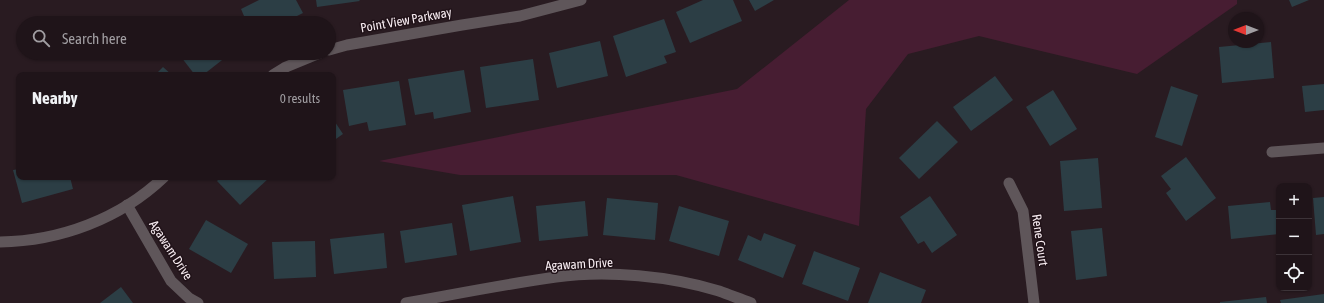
<!DOCTYPE html>
<html lang="en">
<head>
<meta charset="utf-8">
<style>
  :root { --surface:#1f1419; --page:#2c2126; --text:#f1f3f6; --muted:#a19ea2; --line:#3c3338 }
  body { margin:0; font-family:"Asap Condensed",sans-serif; background:var(--page); color:var(--text) }
  .controls { position:absolute; right:12px; bottom:12px; display:grid; overflow:hidden; border-radius:8px; box-shadow:0 1px 3px #0004 }
  .controls button { width:36px; height:36px; display:grid; place-items:center; padding:0; border:0; border-bottom:1px solid var(--line); background:var(--surface); color:var(--text); font:20px sans-serif }
  .compass { position:absolute; left:1228px; top:12px; width:36px; height:36px; border-radius:50%; background:var(--surface); box-shadow:0 1px 3px #0004; rotate:270deg }
  .list { margin:0; padding:0; list-style:none }
  h2 { display:flex; justify-content:space-between; align-items:center; height:52px; margin:0; padding:0 16px; font-size:17px }
  h2 small { font-size:13px; font-weight:400; color:var(--muted) }
  .icon { flex:none; width:22px; height:22px; fill:none; stroke:currentColor; stroke-width:2; stroke-linecap:round; stroke-linejoin:round }
  .map { position:relative; flex:none; width:1324px; height:303px; overflow:hidden }
  .search { position:absolute; background:var(--surface); box-shadow:0 1px 3px #0004; left:16px; top:16px; width:320px; height:44px; display:flex; align-items:center; gap:10px; box-sizing:border-box; padding:0 14px; border-radius:22px; color:var(--muted); font-size:15px }
  .panel { position:absolute; background:var(--surface); box-shadow:0 1px 3px #0004; left:16px; top:72px; width:320px; height:108px; border-radius:8px }
  .map>svg:first-child { display:block }
  .green { fill:#471d32 }
  .building { fill:#2c3e45 }
  .lines { fill:none; stroke-linecap:round; stroke-linejoin:round }
  .minor { stroke:#5f565a; stroke-width:11 }
  .labels { text-anchor:middle; dominant-baseline:central; stroke-width:3; stroke-linejoin:round; paint-order:stroke }
  .street-label { font-size:13px; fill:#f8edf2; stroke:#201218 }
</style>
</head>
<body>
<div class="map">
<svg width="1324" height="303" viewBox="0 0 1324 303">
  <rect width="100%" height="100%" fill="#291b21"/>
  <!-- green -->
  <polygon class="green" points="849,0 1237,0 1237,4 1137,74 979,36 908,54 866,109 859,226 676,175 460,175 379,161 737,89"/>
  <!-- building -->
  <g class="building">
    <polygon points="259,0 296,0 303,13 283,23 247,23 241,9"/>
    <polygon points="316,0 359,0 360,1 317,7"/>
    <polygon points="703,0 733,0 742,21 690,43 676,12"/>
    <polygon points="749,0 774,0 755,11"/>
    <polygon points="1289,0 1309,0 1292,7"/>
    <polygon points="664,19 676,52 664,56 667,63 626,77 613,36"/>
    <polygon points="600,41 608,76 557,88 549,53"/>
    <polygon points="1271,42 1274,78 1222,83 1219,47"/>
    <polygon points="178,53 231,53 203,75 195,75"/>
    <polygon points="533,59 539,100 486,108 480,67"/>
    <polygon points="163,67 172,75 155,75"/>
    <polygon points="464,70 471,112 434,119 433,112 415,115 408,79"/>
    <polygon points="995,76 1013,100 971,131 953,107"/>
    <polygon points="399,81 406,125 369,131 367,122 349,126 343,90"/>
    <polygon points="1324,84 1324,110 1305,112 1302,86"/>
    <polygon points="1171,86 1198,95 1182,146 1155,137"/>
    <polygon points="1053,90 1077,129 1050,146 1026,107"/>
    <polygon points="333,119 343,134 333,141"/>
    <polygon points="937,121 958,142 919,179 899,158"/>
    <polygon points="1186,157 1216,198 1186,221 1166,193 1171,189 1161,176"/>
    <polygon points="1098,158 1102,208 1064,211 1060,161"/>
    <polygon points="19,169 19,177 70,177 73,189 22,203 13,170"/>
    <polygon points="221,177 270,177 240,205 217,181"/>
    <polygon points="513,196 521,242 470,251 462,205"/>
    <polygon points="930,196 957,235 932,253 924,241 918,244 900,217"/>
    <polygon points="1324,197 1324,234 1316,235 1313,198"/>
    <polygon points="607,198 658,203 655,240 603,235"/>
    <polygon points="585,201 588,236 539,241 536,206"/>
    <polygon points="1270,202 1271,210 1279,210 1279,234 1231,239 1228,206"/>
    <polygon points="679,206 729,221 719,256 669,241"/>
    <polygon points="206,220 248,244 231,273 189,249"/>
    <polygon points="452,223 457,255 405,263 400,231"/>
    <polygon points="1102,228 1107,276 1076,280 1071,231"/>
    <polygon points="384,233 387,268 334,274 330,239"/>
    <polygon points="764,233 796,245 783,278 738,260 748,235 761,241"/>
    <polygon points="315,241 316,277 274,279 272,242"/>
    <polygon points="814,251 860,268 848,301 802,284"/>
    <polygon points="880,272 926,290 921,303 868,303"/>
    <polygon points="121,287 133,303 100,303"/>
    <polygon points="1324,294 1324,303 1281,303 1280,300"/>
    <polygon points="1266,297 1267,303 1220,303 1220,302"/>
  </g>
  <g class="lines">
    <!-- minor -->
    <g class="minor">
      <polyline points="329,50 347,45 462,25 520,16 581,0"/>
      <polyline points="273,75 286,67 320,53"/>
      <polyline points="1272,152 1324,148"/>
      <polyline points="1009,183 1023,211 1034,303"/>
      <polyline points="127,205 171,281 189,298 198,303"/>
      <path d="M0 242C60 241 120 219 164 177"/>
      <path d="M406 303C456 294 506 284 556 277 608 270 670 276 719 291 730 295 740 299 751 303"/>
    </g>
  </g>
  <g class="labels">
    <!-- street labels -->
    <g class="street-label">
      <text transform="translate(406 20) rotate(-10)">Point View Parkway</text>
      <text transform="translate(1040 240) rotate(82)">Rene Court</text>
      <text transform="translate(171 250) rotate(57)">Agawam Drive</text>
      <text transform="translate(579 264) rotate(-3)">Agawam Drive</text>
    </g>
  </g>
</svg>
<div class="controls">
<button>+</button>
<button>−</button>
<button><svg class="icon" aria-label="locate" viewBox="0 0 24 24"><circle cx="12" cy="12" r="6"/><path d="M12 2v4M12 18v4M2 12h4M18 12h4"/></svg></button>
</div>
<svg class="compass" viewBox="-18 -18 36 36"><path d="M0-13l5 13h-10z" fill="#e53935"/><path d="M0 13l5-13h-10z" fill="#a19ea2"/></svg>
<div class="search"><svg class="icon" aria-label="search" viewBox="0 0 24 24"><circle cx="10" cy="10" r="6"/><path d="M15 15l6 6"/></svg>Search here</div>
<section class="panel">
<h2>Nearby<small>0 results</small></h2>
<ul class="list">
</ul>
</section>
</div>
</body>
</html>
